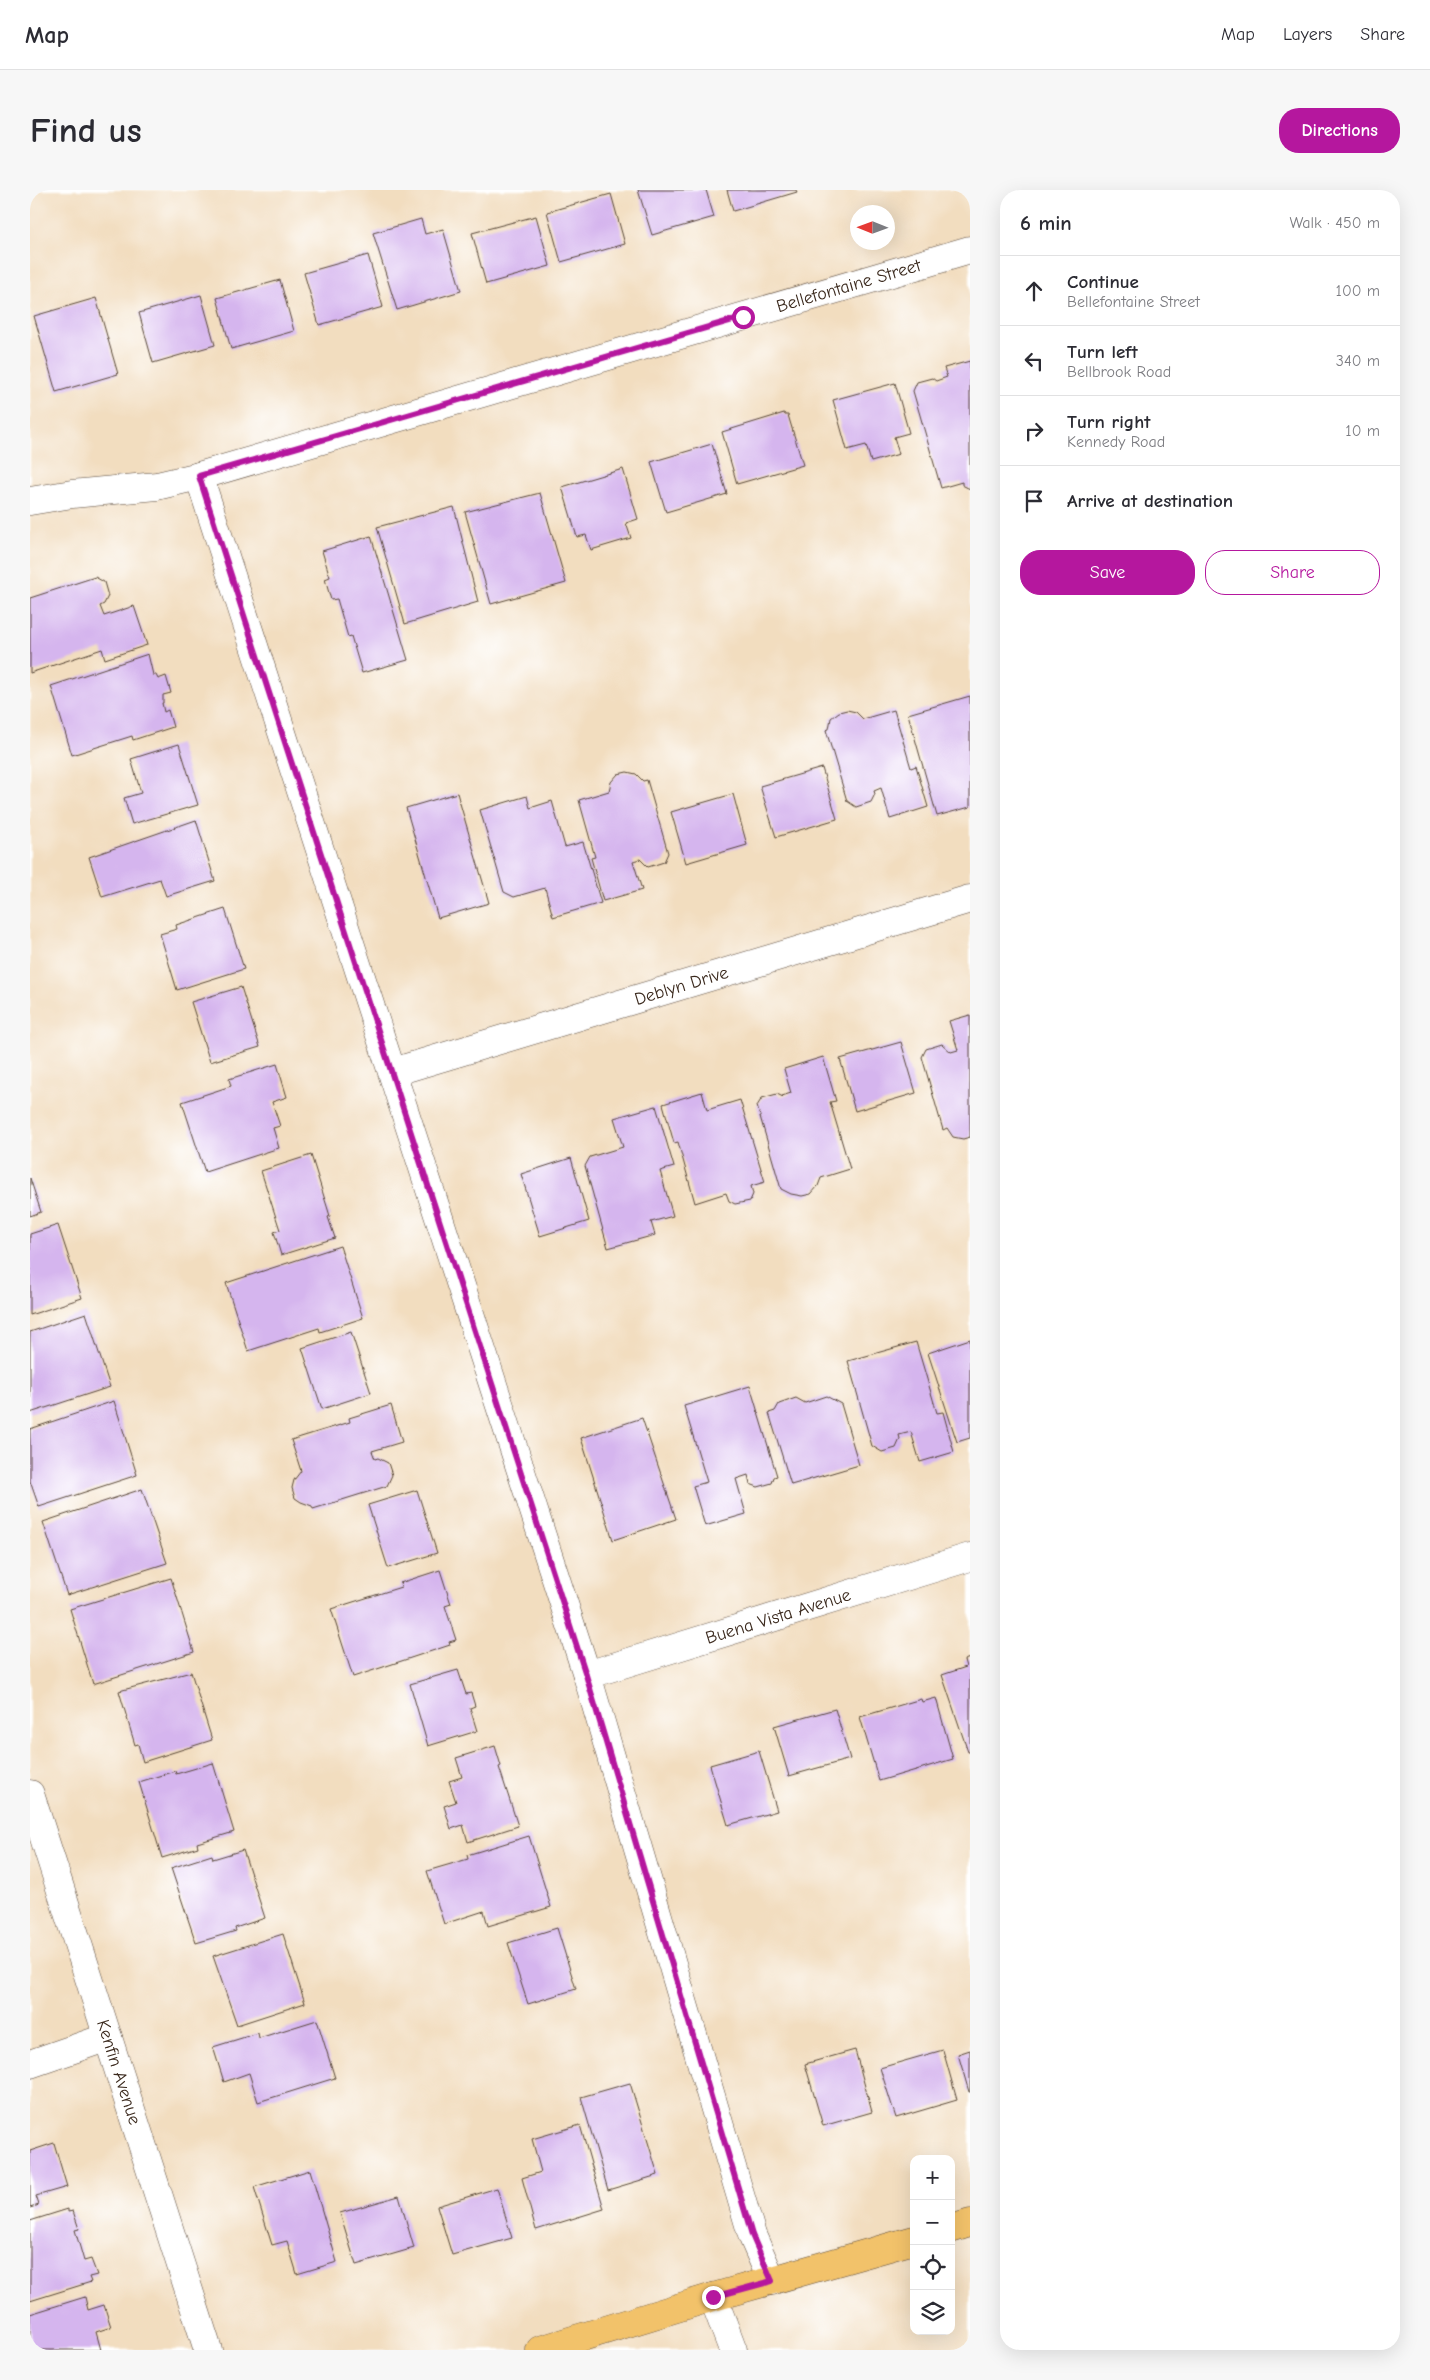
<!DOCTYPE html>
<html lang="en">
<head>
<meta charset="utf-8">
<style>
  :root { --surface:#fff; --page:#f7f7f7; --text:#2b2b33; --muted:#7c7c81; --line:#e1e1e2; --accent:#b5179e }
  body { margin:0; font-family:"Comic Neue",sans-serif; background:var(--page); color:var(--text) }
  .controls { position:absolute; right:15px; bottom:15px; display:grid; overflow:hidden; border-radius:10px; box-shadow:0 5px 20px #0002 }
  .controls button { width:45px; height:45px; display:grid; place-items:center; padding:0; border:0; border-bottom:1px solid var(--line); background:var(--surface); color:var(--text); font:25px sans-serif }
  .compass { position:absolute; left:820px; top:15px; width:45px; height:45px; border-radius:50%; background:var(--surface); box-shadow:0 5px 20px #0002; rotate:271deg }
  .stop { position:absolute; width:15px; height:15px; margin:-11px; border:4px solid #b5179e; border-radius:50%; background:#fff }
  .stop.end { background:#b5179e; border-color:#fff; box-shadow:0 1px 5px #0008 }
  .list { margin:0; padding:0; list-style:none }
  h2 { display:flex; justify-content:space-between; align-items:center; height:65px; margin:0; padding:0 20px; font-size:21px }
  h2 small { font-size:16px; font-weight:400; color:var(--muted) }
  .list li { display:grid; grid-template-columns:32px 1fr auto; gap:15px; align-items:center; box-sizing:border-box; height:70px; padding:0 20px; border-top:1px solid var(--line) }
  .list b { display:block; font-size:19px; white-space:nowrap }
  .list p { margin:0; font-size:16px; white-space:nowrap; color:var(--muted) }
  .list em { font-size:16px; font-style:normal; color:var(--muted) }
  .actions { display:flex; gap:10px; padding:15px 20px }
  .actions a { flex:1; padding:11px 0; border:1px solid var(--accent); border-radius:20px; text-align:center; font-size:18px; color:var(--accent) }
  .actions .main { background:var(--accent); color:#fff }
  .icon { flex:none; width:28px; height:28px; fill:none; stroke:currentColor; stroke-width:2; stroke-linecap:round; stroke-linejoin:round }
  .map { position:relative; flex:none; width:940px; height:2160px; overflow:hidden; border-radius:20px }
  header { display:flex; align-items:center; gap:30px; box-sizing:border-box; height:70px; padding:0 25px; background:var(--surface); border-bottom:1px solid var(--line) }
  header strong { font-size:24px }
  nav { display:flex; gap:28px; margin-inline-start:auto; font-size:18px }
  .intro { display:flex; align-items:center; justify-content:space-between; box-sizing:border-box; height:120px; padding:0 30px }
  h1 { margin:0; font-size:35px }
  .button { padding:12px 22px; border-radius:20px; background:var(--accent); color:#fff; font-size:18px; font-weight:700 }
  main { display:flex; gap:30px; padding:0 30px }
  aside { flex:1; background:var(--surface); border-radius:20px; box-shadow:0 5px 20px #0002 }
  .map>svg:first-child { display:block }
  .building { fill:#d5b5ee }
  .lines { fill:none; stroke-linecap:round; stroke-linejoin:round }
  .minor-casing { stroke:#564536; stroke-width:29 }
  .major-casing { stroke:#564536; stroke-width:29 }
  .minor { stroke:#fff; stroke-width:28 }
  .major { stroke:#f2c26a; stroke-width:28 }
  .route { stroke:#b5179e; stroke-width:6 }
  .labels { text-anchor:middle; dominant-baseline:central; stroke-width:4; stroke-linejoin:round; paint-order:stroke }
  .street-label { font-size:18px; fill:#3b2a1e; stroke:#fff }
</style>
</head>
<body>
<header>
<strong>Map</strong>
<nav><a>Map</a><a>Layers</a><a>Share</a></nav>
</header>
<div class="intro"><h1>Find us</h1><a class="button">Directions</a></div>
<main>
<div class="map">
<svg width="940" height="2160" viewBox="0 0 940 2160">
  <rect width="100%" height="100%" fill="#fff"/>
  <filter id="ink" filterUnits="userSpaceOnUse"><feTurbulence type="fractalNoise" baseFrequency=".02" numOctaves="2"/><feDisplacementMap in="SourceGraphic" scale="10" xChannelSelector="R" yChannelSelector="G"/><feConvolveMatrix kernelMatrix="1 2 1 2 8 2 1 2 1" color-interpolation-filters="sRGB"/></filter>
  <filter id="wash" filterUnits="userSpaceOnUse"><feTurbulence type="fractalNoise" baseFrequency=".0096" numOctaves="4" result="noise"/><feDisplacementMap in="SourceGraphic" scale="20" xChannelSelector="R" yChannelSelector="G"/><feGaussianBlur stdDeviation="1.12" result="paint"/><feColorMatrix in="noise" values="0 0 0 0 0 0 0 0 0 0 0 0 0 0 0 0 0 1.4 0 .05"/><feComposite in="paint" operator="in"/></filter>
  <g filter="url(#wash)">
    <rect width="100%" height="100%" fill="#f2ddbf"/>
    <g id="blocks">
      <!-- building -->
      <g class="building">
        <polygon points="608,0 676,0 684,27 622,45"/>
        <polygon points="697,0 766,0 767,2 703,21"/>
        <polygon points="581,4 595,54 531,72 517,22"/>
        <polygon points="506,26 520,76 456,94 442,43"/>
        <polygon points="391,29 395,44 413,39 431,101 367,120 343,43"/>
        <polygon points="338,65 353,117 289,135 274,83"/>
        <polygon points="250,90 264,141 201,159 187,108"/>
        <polygon points="171,105 185,155 123,173 109,123"/>
        <polygon points="66,108 88,184 26,202 4,126"/>
        <polygon points="940,171 940,299 932,295 932,292 911,298 883,201 887,192 902,188 906,191 917,187 914,178"/>
        <polygon points="865,193 879,243 864,247 869,264 841,272 836,255 817,260 803,210"/>
        <polygon points="754,223 755,225 758,225 773,275 707,294 692,242"/>
        <polygon points="682,254 697,304 636,322 621,272"/>
        <polygon points="593,279 608,329 596,333 601,348 561,360 556,345 547,347 532,297"/>
        <polygon points="510,303 536,393 461,414 435,322"/>
        <polygon points="424,317 448,412 375,434 347,337"/>
        <polygon points="341,346 378,470 332,483 321,446 318,447 307,409 301,410 295,389 300,387 292,361"/>
        <polygon points="65,387 74,392 78,406 74,414 70,416 74,426 104,416 117,455 75,469 72,459 0,483 0,408"/>
        <polygon points="118,464 123,485 126,485 128,489 136,486 141,503 133,505 133,513 132,513 134,522 138,520 143,537 103,550 102,546 42,565 21,496"/>
        <polygon points="940,506 940,617 907,626 878,524"/>
        <polygon points="817,520 826,522 833,529 864,520 881,578 886,576 898,617 860,629 851,598 844,601 845,604 841,612 826,617 817,611 796,540 799,539 801,528 809,522"/>
        <polygon points="149,554 168,615 102,634 94,608 111,603 101,569"/>
        <polygon points="792,578 807,629 746,647 730,596"/>
        <polygon points="597,582 606,584 613,591 617,590 638,663 634,672 618,677 610,669 603,671 612,700 573,711 561,668 565,667 549,610 579,601 581,592 588,584"/>
        <polygon points="427,603 459,713 408,728 376,618"/>
        <polygon points="703,604 717,655 656,673 641,622"/>
        <polygon points="497,606 500,618 522,611 535,657 553,652 571,713 523,727 515,698 484,707 474,702 450,620"/>
        <polygon points="166,630 185,691 136,706 130,689 72,707 59,667"/>
        <polygon points="195,719 214,779 147,800 130,744 147,739 146,735"/>
        <polygon points="211,797 230,857 180,872 161,812"/>
        <polygon points="940,825 940,947 933,949 923,947 917,938 913,940 892,867 896,859 912,854 921,862 928,860 919,831"/>
        <polygon points="871,852 886,903 825,921 810,869"/>
        <polygon points="793,867 806,911 800,912 820,979 791,988 788,996 781,1004 772,1006 761,1004 751,999 727,916 732,908 747,904 753,907 752,906 761,903 754,879"/>
        <polygon points="247,874 257,907 242,912 250,936 243,938 249,958 175,982 152,912 201,896 199,889"/>
        <polygon points="672,902 677,920 710,910 735,992 721,996 723,1004 720,1011 705,1014 699,1011 696,1003 665,1013 648,952 644,953 633,914"/>
        <polygon points="626,916 644,977 630,981 643,1026 621,1032 625,1045 578,1058 555,976 560,967 593,957 584,928"/>
        <polygon points="281,965 300,1026 298,1027 305,1048 251,1065 244,1042 250,1040 231,981"/>
        <polygon points="541,968 559,1031 510,1046 491,984"/>
        <polygon points="0,988 11,1022 0,1026"/>
        <polygon points="28,1035 52,1108 0,1125 0,1044"/>
        <polygon points="310,1056 333,1128 290,1142 289,1138 218,1161 196,1093"/>
        <polygon points="56,1123 80,1197 0,1223 0,1142"/>
        <polygon points="321,1142 341,1203 292,1219 272,1158"/>
        <polygon points="940,1149 940,1248 927,1252 898,1163"/>
        <polygon points="886,1152 907,1223 913,1222 924,1262 890,1272 881,1242 869,1245 870,1249 866,1258 852,1262 842,1256 818,1171"/>
        <polygon points="720,1196 747,1286 744,1287 742,1293 728,1297 720,1294 718,1285 706,1289 716,1324 675,1336 663,1296 677,1292 654,1216"/>
        <polygon points="796,1206 811,1214 829,1275 761,1295 739,1223 745,1221 749,1214 766,1208 775,1213"/>
        <polygon points="84,1211 107,1285 9,1317 0,1291 0,1239"/>
        <polygon points="361,1215 372,1252 342,1261 345,1269 348,1268 358,1273 362,1285 357,1296 283,1319 282,1316 271,1312 265,1308 262,1298 264,1290 271,1281 261,1250 320,1232 319,1228"/>
        <polygon points="612,1228 646,1329 583,1350 551,1248"/>
        <polygon points="112,1299 137,1373 37,1405 13,1332"/>
        <polygon points="387,1300 407,1363 358,1378 338,1315"/>
        <polygon points="410,1380 421,1414 415,1416 426,1450 419,1452 420,1455 323,1487 301,1419 371,1397 370,1393"/>
        <polygon points="141,1388 164,1462 63,1494 40,1419"/>
        <polygon points="940,1468 940,1562 938,1562 912,1485 936,1477 934,1470"/>
        <polygon points="428,1480 436,1504 441,1503 445,1516 440,1518 447,1541 398,1556 380,1494"/>
        <polygon points="161,1482 182,1550 113,1572 108,1554 105,1555 89,1501"/>
        <polygon points="906,1508 923,1569 849,1591 830,1527 891,1509 892,1512"/>
        <polygon points="805,1519 820,1569 759,1586 744,1536"/>
        <polygon points="465,1556 471,1576 469,1577 488,1636 438,1652 433,1635 421,1639 414,1616 426,1612 419,1591 432,1587 426,1568"/>
        <polygon points="729,1561 747,1621 698,1635 680,1575"/>
        <polygon points="183,1573 204,1642 167,1653 168,1657 132,1668 109,1592 145,1581 146,1584"/>
        <polygon points="499,1646 521,1717 458,1736 454,1721 414,1734 397,1681 438,1669 437,1665"/>
        <polygon points="213,1660 235,1728 205,1738 206,1741 166,1753 141,1678 182,1665 183,1669"/>
        <polygon points="527,1738 546,1799 498,1814 478,1753"/>
        <polygon points="253,1744 275,1813 207,1835 183,1766"/>
        <polygon points="287,1830 305,1888 228,1912 219,1883 194,1892 183,1857 228,1843 229,1848"/>
        <polygon points="825,1860 842,1922 793,1936 775,1874"/>
        <polygon points="913,1860 927,1910 866,1928 850,1878"/>
        <polygon points="940,1860 940,1902 939,1902 928,1864"/>
        <polygon points="600,1893 628,1985 578,2000 551,1907"/>
        <polygon points="550,1935 574,2019 506,2040 492,1988 511,1982 502,1949"/>
        <polygon points="24,1953 37,1997 6,2006 9,2015 0,2018 0,1961"/>
        <polygon points="280,1980 307,2072 267,2084 257,2051 242,2055 224,1997"/>
        <polygon points="467,1998 482,2048 422,2065 407,2016"/>
        <polygon points="369,2006 384,2058 326,2075 310,2023"/>
        <polygon points="38,2019 38,2022 43,2021 49,2039 45,2040 54,2071 61,2069 67,2085 59,2087 61,2092 0,2111 0,2031"/>
        <polygon points="55,2107 58,2120 74,2115 81,2137 66,2142 71,2160 0,2160 0,2124"/>
      </g>
    </g>
  </g>
  <g filter="url(#ink)">
    <use href="#blocks" fill-opacity="0" stroke="#564536" stroke-width="1"/>
    <g class="lines">
      <defs>
        <g id="minor">
          <polyline points="169,286 557,1485 722,2045 742,2091"/>
          <path id="s1" d="M0 311 42 304 127 296 169 286 940 60"/>
          <path id="s2" d="M363 882 940 709"/>
          <path id="s3" d="M557 1485 940 1367"/>
          <path id="s4" d="M0 1604 178 2160"/>
          <polyline points="0,1874 78,1847"/>
          <polyline points="683,2107 703,2160"/>
        </g>
        <g id="major">
          <polyline points="921,2039 940,2033"/>
          <polyline points="510,2160 683,2107 884,2050"/>
        </g>
      </defs>
      <!-- minor casing -->
      <use href="#minor" class="minor-casing"/>
      <!-- major casing -->
      <use href="#major" class="major-casing"/>
      <!-- minor -->
      <use href="#minor" class="minor"/>
      <!-- major -->
      <use href="#major" class="major"/>
    </g>
  </g>
  <g class="lines" filter="url(#ink)">
    <!-- route -->
    <polyline class="route" points="683,2107 742,2091 722,2045 556,1485 169,286 713,127"/>
  </g>
  <g class="labels">
    <!-- street labels -->
    <g class="street-label">
      <text stroke="none"><textPath href="#s1" startOffset="848">Bellefontaine Street</textPath></text>
      <text stroke="none"><textPath href="#s2" startOffset="301">Deblyn Drive</textPath></text>
      <text stroke="none"><textPath href="#s3" startOffset="200">Buena Vista Avenue</textPath></text>
      <text stroke="none"><textPath href="#s4" startOffset="292">Kenfin Avenue</textPath></text>
    </g>
  </g>
</svg>
<div class="controls">
<button>+</button>
<button>−</button>
<button><svg class="icon" aria-label="locate" viewBox="0 0 24 24"><circle cx="12" cy="12" r="6"/><path d="M12 2v4M12 18v4M2 12h4M18 12h4"/></svg></button>
<button><svg class="icon" aria-label="layers" viewBox="0 0 24 24"><path d="M12 4l9 5-9 5-9-5zM3 14l9 5 9-5"/></svg></button>
</div>
<svg class="compass" viewBox="-18 -18 36 36"><path d="M0-13l5 13h-10z" fill="#e53935"/><path d="M0 13l5-13h-10z" fill="#7c7c81"/></svg>
<div class="stop" style="left:713px;top:127px"></div>
<div class="stop end" style="left:683px;top:2107px"></div>
</div>
<aside>
<h2>6 min<small>Walk · 450 m</small></h2>
<ul class="list">
<li><svg class="icon" aria-label="ahead" viewBox="0 0 24 24"><path d="M12 20V5M6 11l6-6 6 6"/></svg><div><b>Continue</b><p>Bellefontaine Street</p></div><em>100 m</em></li>
<li><svg class="icon" aria-label="left" viewBox="0 0 24 24"><path d="M17 20v-9H6M10 6l-5 5 5 5"/></svg><div><b>Turn left</b><p>Bellbrook Road</p></div><em>340 m</em></li>
<li><svg class="icon" aria-label="right" viewBox="0 0 24 24"><path d="M7 20v-9h11M14 6l5 5-5 5"/></svg><div><b>Turn right</b><p>Kennedy Road</p></div><em>10 m</em></li>
<li><svg class="icon" aria-label="arrive" viewBox="0 0 24 24"><path d="M6 21V4h12l-3 4 3 4H6"/></svg><div><b>Arrive at destination</b></div></li>
</ul>
<div class="actions"><a class="main">Save</a><a>Share</a></div>
</aside>
</main>
</body>
</html>
